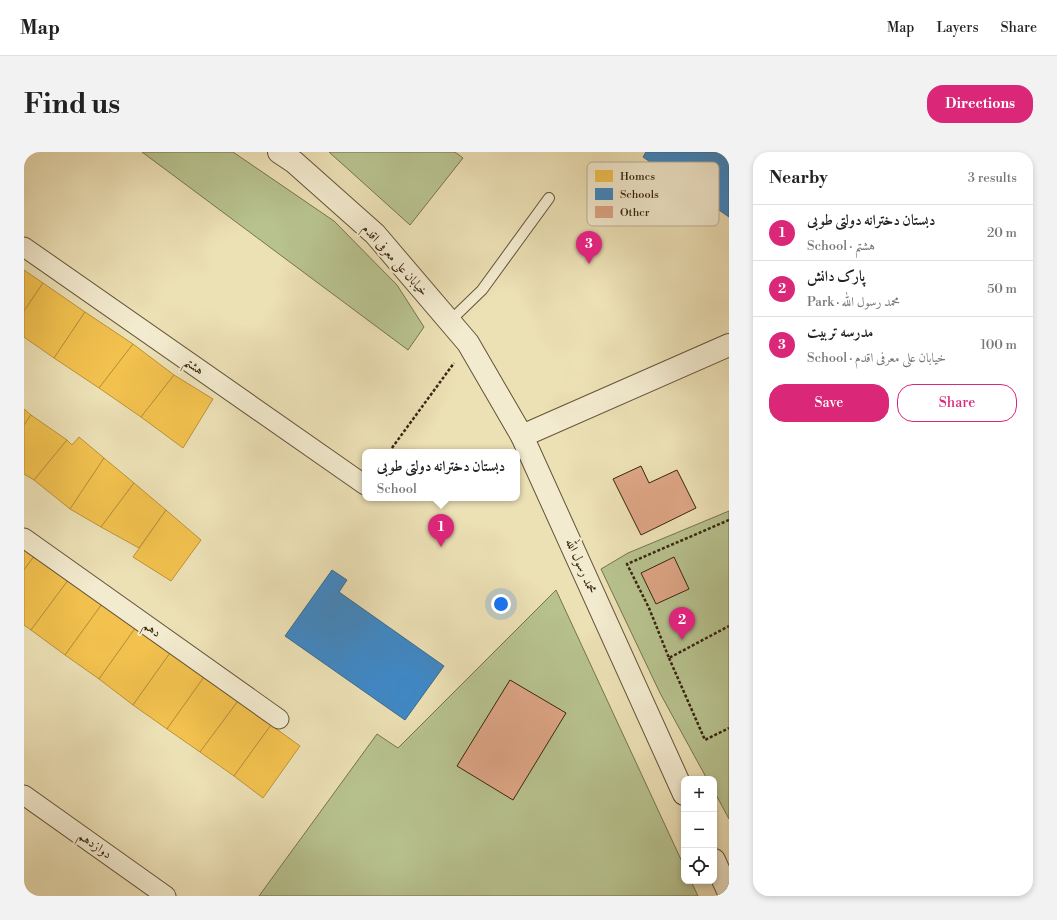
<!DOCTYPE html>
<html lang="en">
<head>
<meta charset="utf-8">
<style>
  :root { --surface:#fff; --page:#f2f2f2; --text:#222; --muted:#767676; --line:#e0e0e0; --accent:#db2777 }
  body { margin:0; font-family:"Libre Bodoni",Amiri,serif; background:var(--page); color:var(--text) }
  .controls { position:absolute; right:12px; bottom:12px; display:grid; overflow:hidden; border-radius:8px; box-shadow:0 2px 6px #0003 }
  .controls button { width:36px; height:36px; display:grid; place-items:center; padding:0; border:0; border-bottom:1px solid var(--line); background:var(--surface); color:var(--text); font:20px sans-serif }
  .you { position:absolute; left:477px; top:452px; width:14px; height:14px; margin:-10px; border:3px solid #fff; border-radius:50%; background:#1a73e8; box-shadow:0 0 0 6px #1a73e833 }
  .badge { display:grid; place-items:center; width:26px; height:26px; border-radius:50%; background:var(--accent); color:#fff; font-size:13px; font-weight:700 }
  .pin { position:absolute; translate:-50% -33px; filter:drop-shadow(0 1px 2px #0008) }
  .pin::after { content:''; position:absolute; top:21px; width:14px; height:12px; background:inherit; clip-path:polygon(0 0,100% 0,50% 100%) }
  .popup { position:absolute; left:338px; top:297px; width:158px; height:52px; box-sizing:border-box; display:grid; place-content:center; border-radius:8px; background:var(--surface); filter:drop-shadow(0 1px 3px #0005); font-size:13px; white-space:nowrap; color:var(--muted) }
  .popup b { font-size:15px; color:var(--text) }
  .popup::after { content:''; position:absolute; left:50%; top:100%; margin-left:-8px; border:8px solid transparent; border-top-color:var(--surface) }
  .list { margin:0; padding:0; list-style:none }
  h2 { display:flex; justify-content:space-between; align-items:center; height:52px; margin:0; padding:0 16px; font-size:17px }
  h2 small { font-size:13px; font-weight:400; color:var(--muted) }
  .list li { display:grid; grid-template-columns:26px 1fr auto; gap:12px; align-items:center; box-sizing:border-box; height:56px; padding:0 16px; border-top:1px solid var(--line) }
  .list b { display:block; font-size:15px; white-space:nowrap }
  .list p { margin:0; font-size:13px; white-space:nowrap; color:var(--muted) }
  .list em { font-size:13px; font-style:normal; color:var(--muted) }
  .actions { display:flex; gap:8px; padding:12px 16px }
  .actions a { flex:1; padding:9px 0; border:1px solid var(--accent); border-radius:16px; text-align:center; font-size:14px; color:var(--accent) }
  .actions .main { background:var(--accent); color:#fff }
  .icon { flex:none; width:22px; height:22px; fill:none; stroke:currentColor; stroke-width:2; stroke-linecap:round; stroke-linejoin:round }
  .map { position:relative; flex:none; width:705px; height:744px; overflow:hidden; border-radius:16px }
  header { display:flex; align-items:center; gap:24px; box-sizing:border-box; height:56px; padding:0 20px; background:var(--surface); border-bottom:1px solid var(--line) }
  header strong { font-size:19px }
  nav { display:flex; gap:22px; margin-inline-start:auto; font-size:14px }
  .intro { display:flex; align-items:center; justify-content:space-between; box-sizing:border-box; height:96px; padding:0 24px }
  h1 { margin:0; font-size:28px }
  .button { padding:10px 18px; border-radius:16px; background:var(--accent); color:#fff; font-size:14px; font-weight:700 }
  main { display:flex; gap:24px; padding:0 24px }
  aside { flex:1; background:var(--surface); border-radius:16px; box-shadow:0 2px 6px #0003 }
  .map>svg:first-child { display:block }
  .green { fill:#b7c28e; stroke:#77734f }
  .homes { fill:#f2c14e; stroke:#ba923b }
  .schools { fill:#3f88c5; stroke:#3d6a8f }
  .building { fill:#dda585; stroke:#372410 }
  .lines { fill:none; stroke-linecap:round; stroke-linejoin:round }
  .service-casing { stroke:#645339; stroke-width:12 }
  .minor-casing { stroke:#645339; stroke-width:21 }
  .tertiary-casing { stroke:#645339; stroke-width:24 }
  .path { stroke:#372410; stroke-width:2.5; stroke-dasharray:3 2; stroke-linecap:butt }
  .service { stroke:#f3ebcf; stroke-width:10 }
  .minor { stroke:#f3ebcf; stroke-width:19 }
  .tertiary { stroke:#f3ebcf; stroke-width:22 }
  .labels { text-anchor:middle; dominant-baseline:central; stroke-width:4; stroke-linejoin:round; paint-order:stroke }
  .street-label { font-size:13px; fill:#372410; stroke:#f3ebcf }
  .key { fill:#f3ebcf; stroke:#bbaf96; stroke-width:1 }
  .key-label { font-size:11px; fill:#372410 }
</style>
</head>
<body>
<header>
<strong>Map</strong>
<nav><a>Map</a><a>Layers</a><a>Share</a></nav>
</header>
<div class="intro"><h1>Find us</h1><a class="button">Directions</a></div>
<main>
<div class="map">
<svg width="705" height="744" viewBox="0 0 705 744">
  <rect width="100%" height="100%" fill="#ece0b5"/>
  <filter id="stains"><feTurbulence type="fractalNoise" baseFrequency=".005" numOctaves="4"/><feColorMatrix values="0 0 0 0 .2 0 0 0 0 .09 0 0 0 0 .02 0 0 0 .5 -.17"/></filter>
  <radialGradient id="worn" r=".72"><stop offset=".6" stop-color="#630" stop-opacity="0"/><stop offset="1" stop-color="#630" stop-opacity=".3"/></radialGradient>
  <!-- green -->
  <g class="green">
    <polygon points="118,0 209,0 310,69 373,133 400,175 384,198"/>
    <polygon points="305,0 431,0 439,6 386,73"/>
    <polygon points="705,359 705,667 690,639 690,627 683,627 636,541 577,417 604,401"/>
    <polygon points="532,438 660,714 660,729 667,729 674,744 235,744 353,582 374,596"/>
  </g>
  <!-- homes -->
  <g class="homes">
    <polygon points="0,118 19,131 0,159"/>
    <polygon points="19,131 61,160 30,206 0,185 0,159"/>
    <polygon points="61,160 109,192 75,236 30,206"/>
    <polygon points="109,192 150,223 117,265 75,236"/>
    <polygon points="150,223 189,247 159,296 117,265"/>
    <polygon points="0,257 7,263 0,273"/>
    <polygon points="7,263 43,288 10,328 0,322 0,273"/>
    <polygon points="55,285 80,306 46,357 10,328 43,288 48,293"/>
    <polygon points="80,306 110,331 77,375 46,357"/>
    <polygon points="110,331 142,358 115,396 77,375"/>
    <polygon points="142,358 177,388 147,429 109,405"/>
    <polygon points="0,395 11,403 0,418"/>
    <polygon points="11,403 45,427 7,478 0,473 0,418"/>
    <polygon points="45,427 78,452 41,503 7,478"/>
    <polygon points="78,452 112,475 75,527 41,503"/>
    <polygon points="112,475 146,501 109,553 75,527"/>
    <polygon points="146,501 180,525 143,577 109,553"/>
    <polygon points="180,525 214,549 176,600 143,577"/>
    <polygon points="214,549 247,573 210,624 176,600"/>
    <polygon points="247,573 276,594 239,646 210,624"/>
  </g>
  <!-- schools -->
  <g class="schools">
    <polygon points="622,0 705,0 705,65 619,5"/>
    <polygon points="308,418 323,428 315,440 420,514 381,568 261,484"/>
  </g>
  <!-- building -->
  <g class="building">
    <polygon points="617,314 625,331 653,318 672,356 617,383 589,327"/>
    <polygon points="650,405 665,437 632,452 617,421"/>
    <polygon points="486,528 542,561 489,648 433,614"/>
  </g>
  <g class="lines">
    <defs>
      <polyline id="service" points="426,169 458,138 525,46"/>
      <g id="minor">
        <polyline points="0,95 341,333"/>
        <polyline points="0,386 255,567"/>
        <polyline points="0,643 142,744"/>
      </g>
      <g id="tertiary">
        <polyline points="255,0 270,10 351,82 444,191 498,284 660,642"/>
        <polyline points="498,284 705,193"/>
        <polyline points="690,708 705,741"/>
      </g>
    </defs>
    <!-- service casing -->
    <use href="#service" class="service-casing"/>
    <!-- minor casing -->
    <use href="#minor" class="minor-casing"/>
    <!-- tertiary casing -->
    <use href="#tertiary" class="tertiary-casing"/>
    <!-- path -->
    <g class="path">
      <polyline points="365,300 430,211"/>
      <polyline points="705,368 603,412 625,456 645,506 705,474"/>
      <polyline points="645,506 681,588 705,576"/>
    </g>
    <!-- service -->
    <use href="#service" class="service"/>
    <!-- minor -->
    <use href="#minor" class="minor"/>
    <!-- tertiary -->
    <use href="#tertiary" class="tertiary"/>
  </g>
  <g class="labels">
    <!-- street labels -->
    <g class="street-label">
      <text transform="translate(371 108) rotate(48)">خیابان علی معرفی اقدم</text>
      <text transform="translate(170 214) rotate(35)">هشتم</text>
      <text transform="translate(557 414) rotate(66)">محمد رسول الله</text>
      <text transform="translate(128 477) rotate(35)">دهم</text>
      <text transform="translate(71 693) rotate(35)">دوازدهم</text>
    </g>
  </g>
  <!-- legend -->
  <rect x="563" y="10" width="132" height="64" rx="6" class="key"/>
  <rect x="571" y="18" width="18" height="12" fill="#f2c14e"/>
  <rect x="571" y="36" width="18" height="12" fill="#3f88c5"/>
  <rect x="571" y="54" width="18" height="12" fill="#dda585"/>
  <g class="key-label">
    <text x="596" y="28">Homes</text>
    <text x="596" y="46">Schools</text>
    <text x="596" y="64">Other</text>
  </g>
  <rect width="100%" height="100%" filter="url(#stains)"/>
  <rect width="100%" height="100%" fill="url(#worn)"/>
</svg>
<div class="controls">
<button>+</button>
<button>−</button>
<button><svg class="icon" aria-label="locate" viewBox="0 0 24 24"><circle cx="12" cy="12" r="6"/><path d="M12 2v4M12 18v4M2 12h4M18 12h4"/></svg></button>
</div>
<div class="you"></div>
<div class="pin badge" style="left:417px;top:395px">1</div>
<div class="popup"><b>دبستان دخترانه دولتی طوبی</b>School</div>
<div class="pin badge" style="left:658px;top:488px">2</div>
<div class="pin badge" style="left:565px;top:112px">3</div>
</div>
<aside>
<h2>Nearby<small>3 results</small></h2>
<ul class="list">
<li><span class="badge">1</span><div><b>دبستان دخترانه دولتی طوبی</b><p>School · هشتم</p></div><em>20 m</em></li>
<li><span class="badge">2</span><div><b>پارک دانش</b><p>Park · محمد رسول الله</p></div><em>50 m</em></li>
<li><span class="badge">3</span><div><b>مدرسه تربیت</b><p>School · خیابان علی معرفی اقدم</p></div><em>100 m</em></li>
</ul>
<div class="actions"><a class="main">Save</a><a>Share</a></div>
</aside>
</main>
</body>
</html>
